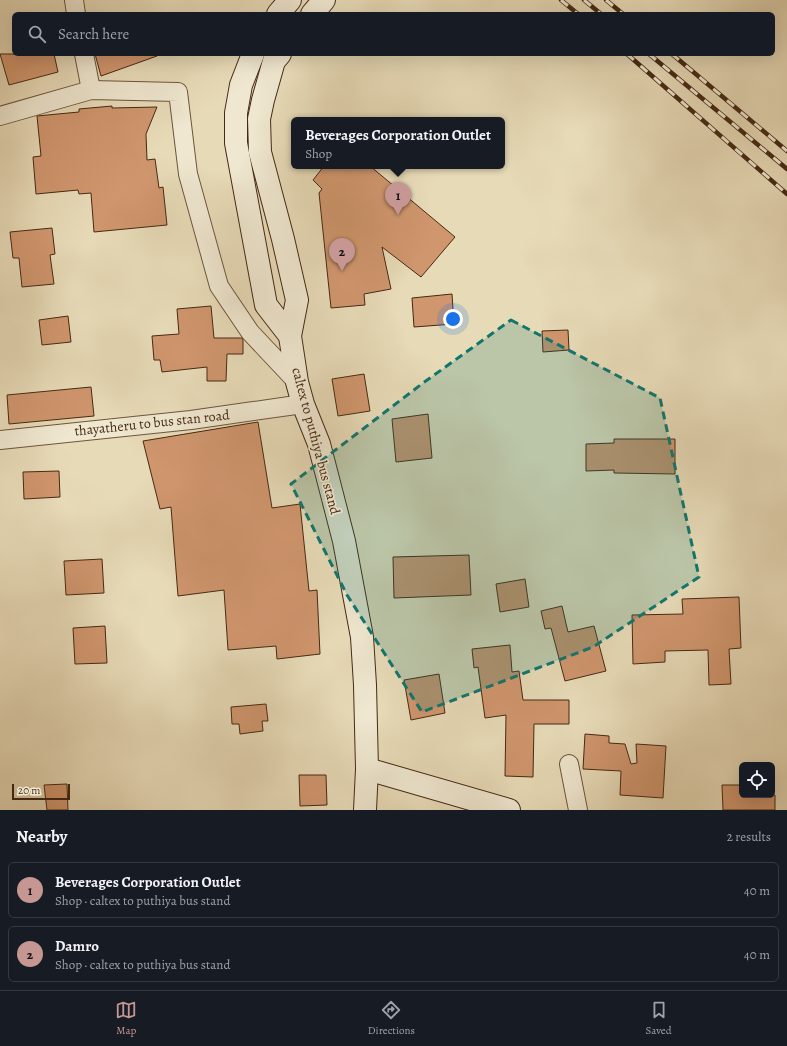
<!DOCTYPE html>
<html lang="en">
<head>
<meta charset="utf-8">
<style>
  :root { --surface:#171b24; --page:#242831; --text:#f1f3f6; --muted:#9ea1a6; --line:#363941; --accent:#c59692 }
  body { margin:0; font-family:Alegreya,serif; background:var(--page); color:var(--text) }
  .controls { position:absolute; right:12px; bottom:12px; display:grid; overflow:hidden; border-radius:6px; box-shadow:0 4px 16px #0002 }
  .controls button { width:36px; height:36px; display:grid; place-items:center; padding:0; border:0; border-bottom:1px solid var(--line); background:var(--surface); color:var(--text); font:20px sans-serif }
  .scale { position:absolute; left:12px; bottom:10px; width:58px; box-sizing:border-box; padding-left:4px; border:2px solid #462913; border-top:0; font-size:11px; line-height:14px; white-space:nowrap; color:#462913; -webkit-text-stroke:3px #efe7d0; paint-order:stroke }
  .you { position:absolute; left:453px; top:319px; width:14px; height:14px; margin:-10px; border:3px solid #fff; border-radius:50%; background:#1a73e8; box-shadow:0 0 0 6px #1a73e833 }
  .badge { display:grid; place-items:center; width:26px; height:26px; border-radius:50%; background:var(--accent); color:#111; font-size:13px; font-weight:700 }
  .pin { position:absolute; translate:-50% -33px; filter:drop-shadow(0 1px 2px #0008) }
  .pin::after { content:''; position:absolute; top:21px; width:14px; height:12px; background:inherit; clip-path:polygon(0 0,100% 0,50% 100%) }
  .popup { position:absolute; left:291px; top:117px; width:214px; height:52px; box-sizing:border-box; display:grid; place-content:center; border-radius:6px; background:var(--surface); filter:drop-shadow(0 1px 3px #0005); font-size:13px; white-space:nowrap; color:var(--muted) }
  .popup b { font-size:15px; color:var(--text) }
  .popup::after { content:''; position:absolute; left:50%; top:100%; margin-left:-8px; border:8px solid transparent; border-top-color:var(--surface) }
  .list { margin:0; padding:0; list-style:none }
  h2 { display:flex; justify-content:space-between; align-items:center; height:52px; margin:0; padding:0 16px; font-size:17px }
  h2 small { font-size:13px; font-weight:400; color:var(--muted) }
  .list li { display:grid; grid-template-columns:26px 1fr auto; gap:12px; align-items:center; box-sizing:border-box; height:56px; margin:0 8px 8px; padding:0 8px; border:1px solid var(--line); border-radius:6px }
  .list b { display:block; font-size:15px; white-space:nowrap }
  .list p { margin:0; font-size:13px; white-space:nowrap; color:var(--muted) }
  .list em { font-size:13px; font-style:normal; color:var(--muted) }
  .icon { flex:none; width:22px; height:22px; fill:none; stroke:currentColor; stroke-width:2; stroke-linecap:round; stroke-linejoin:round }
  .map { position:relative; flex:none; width:787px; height:810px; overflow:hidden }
  .search { position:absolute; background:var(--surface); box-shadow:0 4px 16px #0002; left:12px; right:12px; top:12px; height:44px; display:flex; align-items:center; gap:10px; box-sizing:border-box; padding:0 14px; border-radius:6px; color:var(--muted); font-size:15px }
  .sheet { height:180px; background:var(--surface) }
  nav { display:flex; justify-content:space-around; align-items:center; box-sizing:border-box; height:56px; border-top:1px solid var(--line); background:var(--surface); font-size:11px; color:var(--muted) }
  nav a { display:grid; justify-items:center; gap:2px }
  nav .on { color:var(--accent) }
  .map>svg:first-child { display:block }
  .building { fill:#d0966e; stroke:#462913 }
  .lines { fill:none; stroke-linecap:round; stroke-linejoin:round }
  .minor-casing { stroke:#6e553c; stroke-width:20 }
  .secondary-casing { stroke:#462913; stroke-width:24 }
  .minor { stroke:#efe7d0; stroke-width:18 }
  .secondary { stroke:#efe7d0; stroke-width:22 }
  .rail-casing { stroke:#462913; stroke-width:4.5 }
  .rail { stroke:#efe7d0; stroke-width:3; stroke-dasharray:9; stroke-linecap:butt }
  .marked { fill:#0f766e; fill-opacity:0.2; stroke:#0f766e; stroke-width:3; stroke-dasharray:8 5; stroke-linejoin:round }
  .labels { text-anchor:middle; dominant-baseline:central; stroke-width:3.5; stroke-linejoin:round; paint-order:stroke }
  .street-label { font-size:14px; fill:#462913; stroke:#efe7d0 }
</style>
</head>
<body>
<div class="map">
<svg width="787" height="810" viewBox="0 0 787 810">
  <rect width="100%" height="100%" fill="#e7dab7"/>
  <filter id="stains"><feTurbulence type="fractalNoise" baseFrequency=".005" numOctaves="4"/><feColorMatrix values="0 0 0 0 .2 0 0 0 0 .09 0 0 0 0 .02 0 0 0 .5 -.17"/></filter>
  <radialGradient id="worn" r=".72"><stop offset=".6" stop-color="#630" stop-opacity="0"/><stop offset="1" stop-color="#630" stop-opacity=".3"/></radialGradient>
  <!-- building -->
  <g class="building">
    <polygon points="0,54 54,54 58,72 9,85"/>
    <polygon points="95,54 157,54 157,56 101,76"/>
    <polygon points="112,106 112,108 157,107 146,134 147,160 155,159 159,188 163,187 167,225 94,232 91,193 79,194 78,190 36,194 33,157 41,156 37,116 79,112 79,109"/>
    <polygon points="324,166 370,166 455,237 421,277 382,247 391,289 364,294 365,305 331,308 319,193 322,189 313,180"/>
    <polygon points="52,228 55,254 50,255 54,284 22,287 19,258 13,258 10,232"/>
    <polygon points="452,294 454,324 414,327 412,298"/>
    <polygon points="211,306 214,338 242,338 243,340 243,354 227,354 226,381 207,381 207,367 162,372 160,360 154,360 152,336 179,334 177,309"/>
    <polygon points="68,316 71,342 42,345 39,320"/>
    <polygon points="568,330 569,350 543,352 542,331"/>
    <polygon points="364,374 370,411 338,416 332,379"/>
    <polygon points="91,387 94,416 9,424 7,395"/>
    <polygon points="428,414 432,458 396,462 392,419"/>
    <polygon points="258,422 272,508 300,504 309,591 317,590 320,654 277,659 276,646 228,650 224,590 178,596 171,507 160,509 143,441"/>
    <polygon points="614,439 675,439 675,474 614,473 614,470 586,471 586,444 614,443"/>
    <polygon points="59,471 60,497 24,499 23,472"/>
    <polygon points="469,555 471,595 394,598 393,557"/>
    <polygon points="102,559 104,593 66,595 64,561"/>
    <polygon points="525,579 529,607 500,612 496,584"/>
    <polygon points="739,597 741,648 729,649 731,684 709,685 708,650 665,651 665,662 633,664 632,615 683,614 682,599"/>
    <polygon points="562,606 568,632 594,626 606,671 565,681 551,628 545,629 541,611"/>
    <polygon points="105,626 107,663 75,664 73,628"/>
    <polygon points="510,645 512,672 519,671 523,700 569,700 569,724 534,724 533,777 505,776 506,715 485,718 478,667 474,668 472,649"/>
    <polygon points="439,674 445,713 411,720 404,680"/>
    <polygon points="266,704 268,721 262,721 263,731 240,734 239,724 232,724 231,707"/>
    <polygon points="585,734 609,736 609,743 625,744 631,764 637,763 636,744 666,746 663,798 620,795 621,771 583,769"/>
    <polygon points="299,775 326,775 327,805 300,806"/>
    <polygon points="67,784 68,810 47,810 44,785"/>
    <polygon points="722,785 742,785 742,795 775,795 775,810 723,810"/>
  </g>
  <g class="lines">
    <defs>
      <g id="minor">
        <polyline points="74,0 76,14"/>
        <polyline points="84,54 91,90"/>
        <polyline points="0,116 91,90 178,92 188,174 219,286 250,332 297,382"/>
        <polyline points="0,440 191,420 303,404"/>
        <polyline points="569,764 578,810"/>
      </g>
      <g id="secondary">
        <polyline points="278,14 290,0"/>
        <polyline points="312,14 324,0"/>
        <polyline points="253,54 241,85 236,113 236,143 266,305 290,336"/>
        <polyline points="280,54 274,61 263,100 259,119 260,152 283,239 297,300 290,336 297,382 303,404 319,444 344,541 362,637 365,685 367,769 365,810"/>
        <polyline points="367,769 509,810"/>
      </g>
    </defs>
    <!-- minor casing -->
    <use href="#minor" class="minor-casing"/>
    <!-- secondary casing -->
    <use href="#secondary" class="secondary-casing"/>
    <!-- minor -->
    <use href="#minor" class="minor"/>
    <!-- secondary -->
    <use href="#secondary" class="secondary"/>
    <defs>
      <g id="rail">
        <polyline points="561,0 578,14"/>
        <polyline points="584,0 601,14"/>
        <polyline points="606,0 623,14"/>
        <polyline points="627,54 787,194"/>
        <polyline points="649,54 787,169"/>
        <polyline points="672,54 787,151"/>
      </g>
    </defs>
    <!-- rail casing -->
    <use href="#rail" class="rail-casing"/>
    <!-- rail -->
    <use href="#rail" class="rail"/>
  </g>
  <!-- marked area -->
  <path class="marked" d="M511 320 660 398 699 577 593 647 422 712 347 595 291 484 423 383Z"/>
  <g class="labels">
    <!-- street labels -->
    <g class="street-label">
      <text transform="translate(152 423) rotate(-6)">thayatheru to bus stan road</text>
      <text transform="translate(316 441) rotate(75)">caltex to puthiya bus stand</text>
    </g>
  </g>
  <rect width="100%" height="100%" filter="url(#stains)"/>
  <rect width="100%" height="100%" fill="url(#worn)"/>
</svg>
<div class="controls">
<button><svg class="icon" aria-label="locate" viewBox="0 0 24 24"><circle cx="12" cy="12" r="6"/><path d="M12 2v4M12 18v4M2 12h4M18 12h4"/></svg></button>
</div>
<div class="scale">20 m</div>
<div class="you"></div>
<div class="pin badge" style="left:398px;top:215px">1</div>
<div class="popup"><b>Beverages Corporation Outlet</b>Shop</div>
<div class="pin badge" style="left:342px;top:271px">2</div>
<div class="search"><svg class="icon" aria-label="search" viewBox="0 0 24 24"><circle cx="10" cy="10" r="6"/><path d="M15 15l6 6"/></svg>Search here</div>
</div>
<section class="sheet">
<h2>Nearby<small>2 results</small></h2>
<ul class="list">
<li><span class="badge">1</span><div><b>Beverages Corporation Outlet</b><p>Shop · caltex to puthiya bus stand</p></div><em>40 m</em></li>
<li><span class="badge">2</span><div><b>Damro</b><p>Shop · caltex to puthiya bus stand</p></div><em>40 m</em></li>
</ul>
</section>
<nav>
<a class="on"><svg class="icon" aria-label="map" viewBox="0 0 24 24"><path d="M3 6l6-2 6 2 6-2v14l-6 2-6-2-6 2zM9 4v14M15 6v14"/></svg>Map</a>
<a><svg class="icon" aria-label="directions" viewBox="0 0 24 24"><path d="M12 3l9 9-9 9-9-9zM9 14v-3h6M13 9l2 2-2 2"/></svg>Directions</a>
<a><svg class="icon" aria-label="saved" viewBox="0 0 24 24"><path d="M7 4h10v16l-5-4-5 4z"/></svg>Saved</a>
</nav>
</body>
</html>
